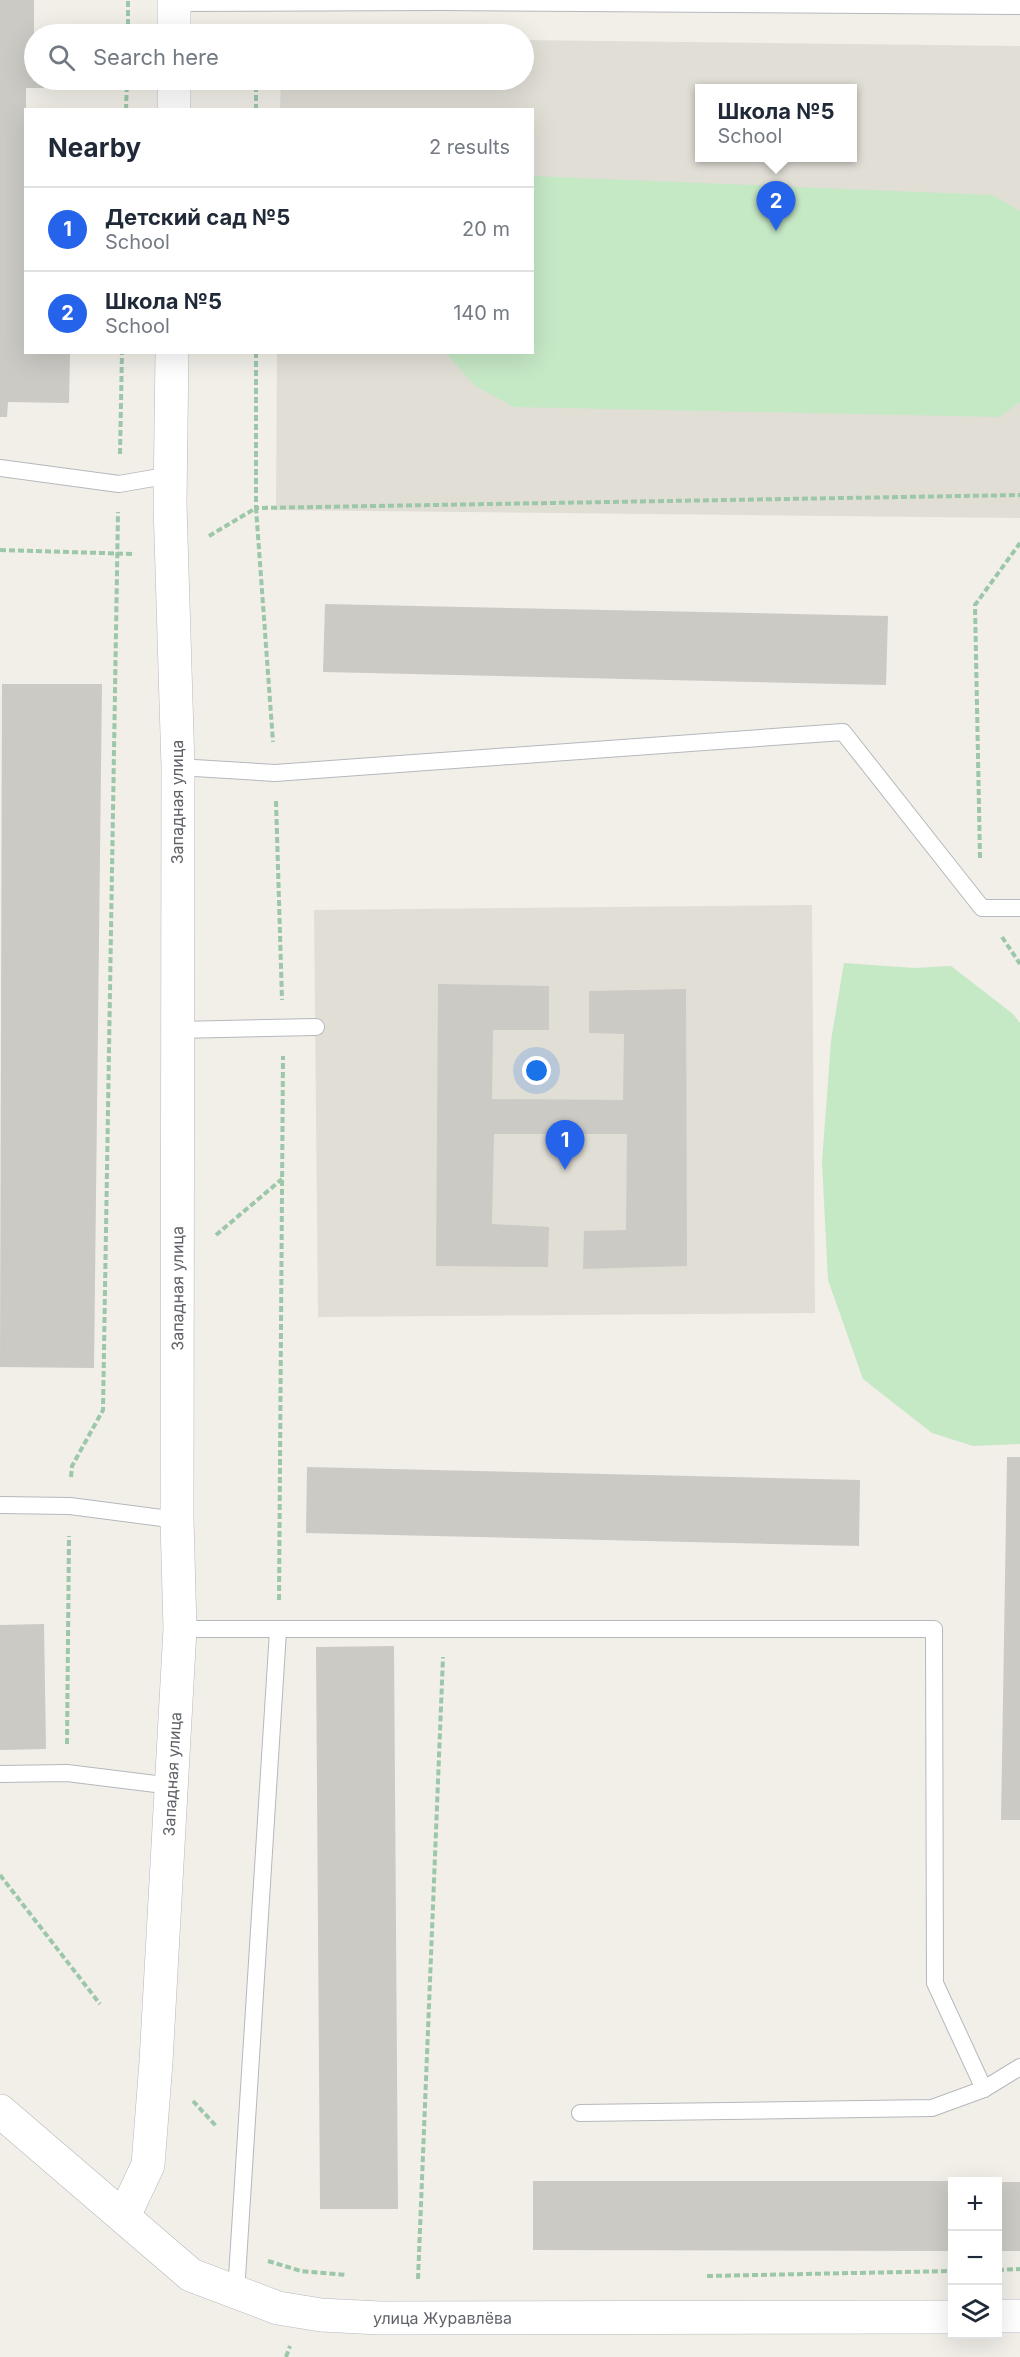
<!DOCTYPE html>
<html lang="en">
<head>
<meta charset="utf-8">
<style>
  :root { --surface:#fff; --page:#f6f6f7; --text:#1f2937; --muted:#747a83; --line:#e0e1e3; --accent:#2563eb }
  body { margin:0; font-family:Inter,sans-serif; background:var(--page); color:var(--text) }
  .controls { position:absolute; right:18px; bottom:18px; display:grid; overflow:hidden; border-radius:0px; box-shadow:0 6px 24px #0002 }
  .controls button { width:54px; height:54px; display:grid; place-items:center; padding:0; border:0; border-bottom:2px solid var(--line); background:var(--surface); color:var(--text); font:30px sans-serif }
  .you { position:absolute; left:537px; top:1071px; width:21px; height:21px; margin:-15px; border:4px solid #fff; border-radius:50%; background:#1a73e8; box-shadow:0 0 0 9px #1a73e833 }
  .badge { display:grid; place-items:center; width:39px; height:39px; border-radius:50%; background:var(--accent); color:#fff; font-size:20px; font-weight:700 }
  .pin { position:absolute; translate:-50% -50px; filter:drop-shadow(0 2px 3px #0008) }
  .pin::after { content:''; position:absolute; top:32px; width:21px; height:18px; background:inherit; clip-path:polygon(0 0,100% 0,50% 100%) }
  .popup { position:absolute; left:695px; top:84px; width:162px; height:78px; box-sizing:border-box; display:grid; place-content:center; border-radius:0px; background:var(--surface); filter:drop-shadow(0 2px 4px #0005); font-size:20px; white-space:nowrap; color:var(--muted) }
  .popup b { font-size:22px; color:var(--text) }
  .popup::after { content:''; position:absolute; left:50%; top:100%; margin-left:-12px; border:12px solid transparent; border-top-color:var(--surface) }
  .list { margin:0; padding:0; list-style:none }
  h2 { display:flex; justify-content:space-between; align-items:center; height:78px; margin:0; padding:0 24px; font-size:26px }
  h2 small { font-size:20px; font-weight:400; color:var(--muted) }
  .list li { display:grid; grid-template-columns:39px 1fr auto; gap:18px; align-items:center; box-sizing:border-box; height:84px; padding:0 24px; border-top:2px solid var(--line) }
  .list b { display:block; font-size:22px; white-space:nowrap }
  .list p { margin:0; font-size:20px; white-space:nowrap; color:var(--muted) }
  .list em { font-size:20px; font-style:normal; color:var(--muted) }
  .icon { flex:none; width:33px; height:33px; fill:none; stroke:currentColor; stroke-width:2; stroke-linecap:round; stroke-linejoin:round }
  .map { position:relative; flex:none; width:1020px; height:2357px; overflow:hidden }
  .search { position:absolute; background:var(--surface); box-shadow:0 6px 24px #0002; left:24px; top:24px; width:510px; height:66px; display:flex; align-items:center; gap:15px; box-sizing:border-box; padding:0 21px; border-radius:33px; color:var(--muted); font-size:22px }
  .panel { position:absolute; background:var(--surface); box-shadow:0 6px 24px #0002; left:24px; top:108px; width:510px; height:246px; border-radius:0px }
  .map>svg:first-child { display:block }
  .education { fill:#e1ded6; fill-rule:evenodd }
  .green { fill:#c5e8c5 }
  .building { fill:#cccac5 }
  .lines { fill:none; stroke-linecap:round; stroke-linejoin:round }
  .service-casing { stroke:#b5b8bc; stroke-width:18 }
  .minor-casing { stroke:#b5b8bc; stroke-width:34 }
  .tertiary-casing { stroke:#b5b8bc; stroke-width:34 }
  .path { stroke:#9cc7a9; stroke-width:4; stroke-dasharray:6 3; stroke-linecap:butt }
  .service { stroke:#fff; stroke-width:16 }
  .minor { stroke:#fff; stroke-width:33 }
  .tertiary { stroke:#fff; stroke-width:33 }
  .labels { text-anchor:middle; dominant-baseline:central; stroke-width:4.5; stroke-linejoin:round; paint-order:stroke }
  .street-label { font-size:16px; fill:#5f6368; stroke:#fff }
</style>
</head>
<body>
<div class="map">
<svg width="1020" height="2357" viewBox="0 0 1020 2357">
  <rect width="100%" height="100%" fill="#f1efe8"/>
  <!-- education -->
  <g class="education">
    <path d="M524 40 1020 46V518L276 510 277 353 532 352V110L280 109 281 80H524ZM700 88H852V158H700Z"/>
    <polygon points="812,905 815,1313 318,1317 314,910"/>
  </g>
  <!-- green -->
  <g class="green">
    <polygon points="533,176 992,195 1020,211 1020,402 999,417 514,407 475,386 446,353 532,352"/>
    <polygon points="844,963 914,968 951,966 1013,1014 1020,1023 1020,1444 973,1446 932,1433 863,1379 828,1280 822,1162 831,1041"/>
  </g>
  <!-- building -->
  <g class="building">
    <polygon points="0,0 34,0 34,80 44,80 44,88 26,88 26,352 70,352 69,403 8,402 7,417 0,417"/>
    <polygon points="325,604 888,616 886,685 323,672"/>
    <polygon points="2,684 102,684 94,1368 0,1367"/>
    <polygon points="438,984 549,986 549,1030 493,1030 492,1099 623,1100 624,1034 589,1033 589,991 686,989 687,1266 583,1269 584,1231 626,1230 627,1134 494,1134 492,1224 549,1227 548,1267 436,1266"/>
    <polygon points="1007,1457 1020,1457 1020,1820 1001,1820"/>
    <polygon points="307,1467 860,1480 859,1546 306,1533"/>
    <polygon points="44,1624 46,1749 0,1750 0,1625"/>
    <polygon points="394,1646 398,2209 320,2209 316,1647"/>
    <polygon points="533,2181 952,2181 952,2251 533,2250"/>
    <rect x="998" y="2182" width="22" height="69"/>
  </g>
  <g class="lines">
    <defs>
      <g id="service">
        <polyline points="174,3 439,2 1020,6"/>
        <polyline points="0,468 119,484 171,475"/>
        <polyline points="178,767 275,773 843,732 982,908 1020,908"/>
        <polyline points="177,1030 316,1027"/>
        <polyline points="0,1505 70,1506 177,1520"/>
        <polyline points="180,1629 934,1629 935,1983 984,2089"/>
        <polyline points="0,1774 67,1773 172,1786"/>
        <polyline points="580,2113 932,2108 984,2089 1020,2067"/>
        <polyline points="236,2293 278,1631"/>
      </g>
      <g id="minor">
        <polyline points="174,34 174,0"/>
        <polyline points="174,110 174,80"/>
        <path id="s1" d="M124 2216 148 2165 156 2062 180 1629 177 1520 178 767 170 504 172 352"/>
      </g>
      <g id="tertiary">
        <path id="s2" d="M0 2111 191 2275 278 2308 321 2315 380 2318 952 2317"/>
        <polyline points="998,2316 1020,2316"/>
      </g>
    </defs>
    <!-- service casing -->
    <use href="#service" class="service-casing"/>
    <!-- minor casing -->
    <use href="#minor" class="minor-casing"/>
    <!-- tertiary casing -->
    <use href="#tertiary" class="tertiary-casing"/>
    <!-- path -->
    <g class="path">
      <polyline points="128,34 128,0"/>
      <polyline points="126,110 127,80"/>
      <polyline points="256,110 256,80"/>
      <polyline points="256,352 256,508 1020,495"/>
      <polyline points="120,454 122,352"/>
      <polyline points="209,536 256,508 273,742"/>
      <polyline points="0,550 135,554"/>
      <polyline points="276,801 282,1000"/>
      <polyline points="980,858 975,605 1020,543"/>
      <polyline points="1002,937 1020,964"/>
      <polyline points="216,1235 282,1179"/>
      <polyline points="71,1477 72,1466 103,1410 118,512"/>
      <polyline points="279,1600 283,1056"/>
      <polyline points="67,1744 69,1536"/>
      <polyline points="0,1875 100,2004"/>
      <polyline points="193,2101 217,2127"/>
      <polyline points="268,2261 301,2271 346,2275"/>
      <polyline points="998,2270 1020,2269"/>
      <polyline points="707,2276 952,2271"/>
      <polyline points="418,2279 443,1657"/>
      <polyline points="286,2357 290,2346"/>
    </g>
    <!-- service -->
    <use href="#service" class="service"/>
    <!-- minor -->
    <use href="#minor" class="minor"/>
    <!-- tertiary -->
    <use href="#tertiary" class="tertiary"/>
  </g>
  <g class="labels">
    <!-- street labels -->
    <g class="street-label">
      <text transform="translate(177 802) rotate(-90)">Западная улица</text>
      <text stroke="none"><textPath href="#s1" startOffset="934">Западная улица</textPath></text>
      <text stroke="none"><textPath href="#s1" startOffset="448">Западная улица</textPath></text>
      <text stroke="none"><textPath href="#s2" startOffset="510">улица Журавлёва</textPath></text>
    </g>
  </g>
</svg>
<div class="controls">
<button>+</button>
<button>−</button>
<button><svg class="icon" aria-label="layers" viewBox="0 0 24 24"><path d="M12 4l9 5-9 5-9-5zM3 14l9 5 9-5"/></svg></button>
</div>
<div class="you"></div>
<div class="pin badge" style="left:565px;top:1170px">1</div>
<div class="pin badge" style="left:776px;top:231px">2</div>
<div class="popup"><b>Школа №5</b>School</div>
<div class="search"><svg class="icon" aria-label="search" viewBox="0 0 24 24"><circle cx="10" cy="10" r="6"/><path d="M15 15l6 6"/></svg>Search here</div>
<section class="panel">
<h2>Nearby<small>2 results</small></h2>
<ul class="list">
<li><span class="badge">1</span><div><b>Детский сад №5</b><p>School</p></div><em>20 m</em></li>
<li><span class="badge">2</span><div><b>Школа №5</b><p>School</p></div><em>140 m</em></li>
</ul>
</section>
</div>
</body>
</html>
